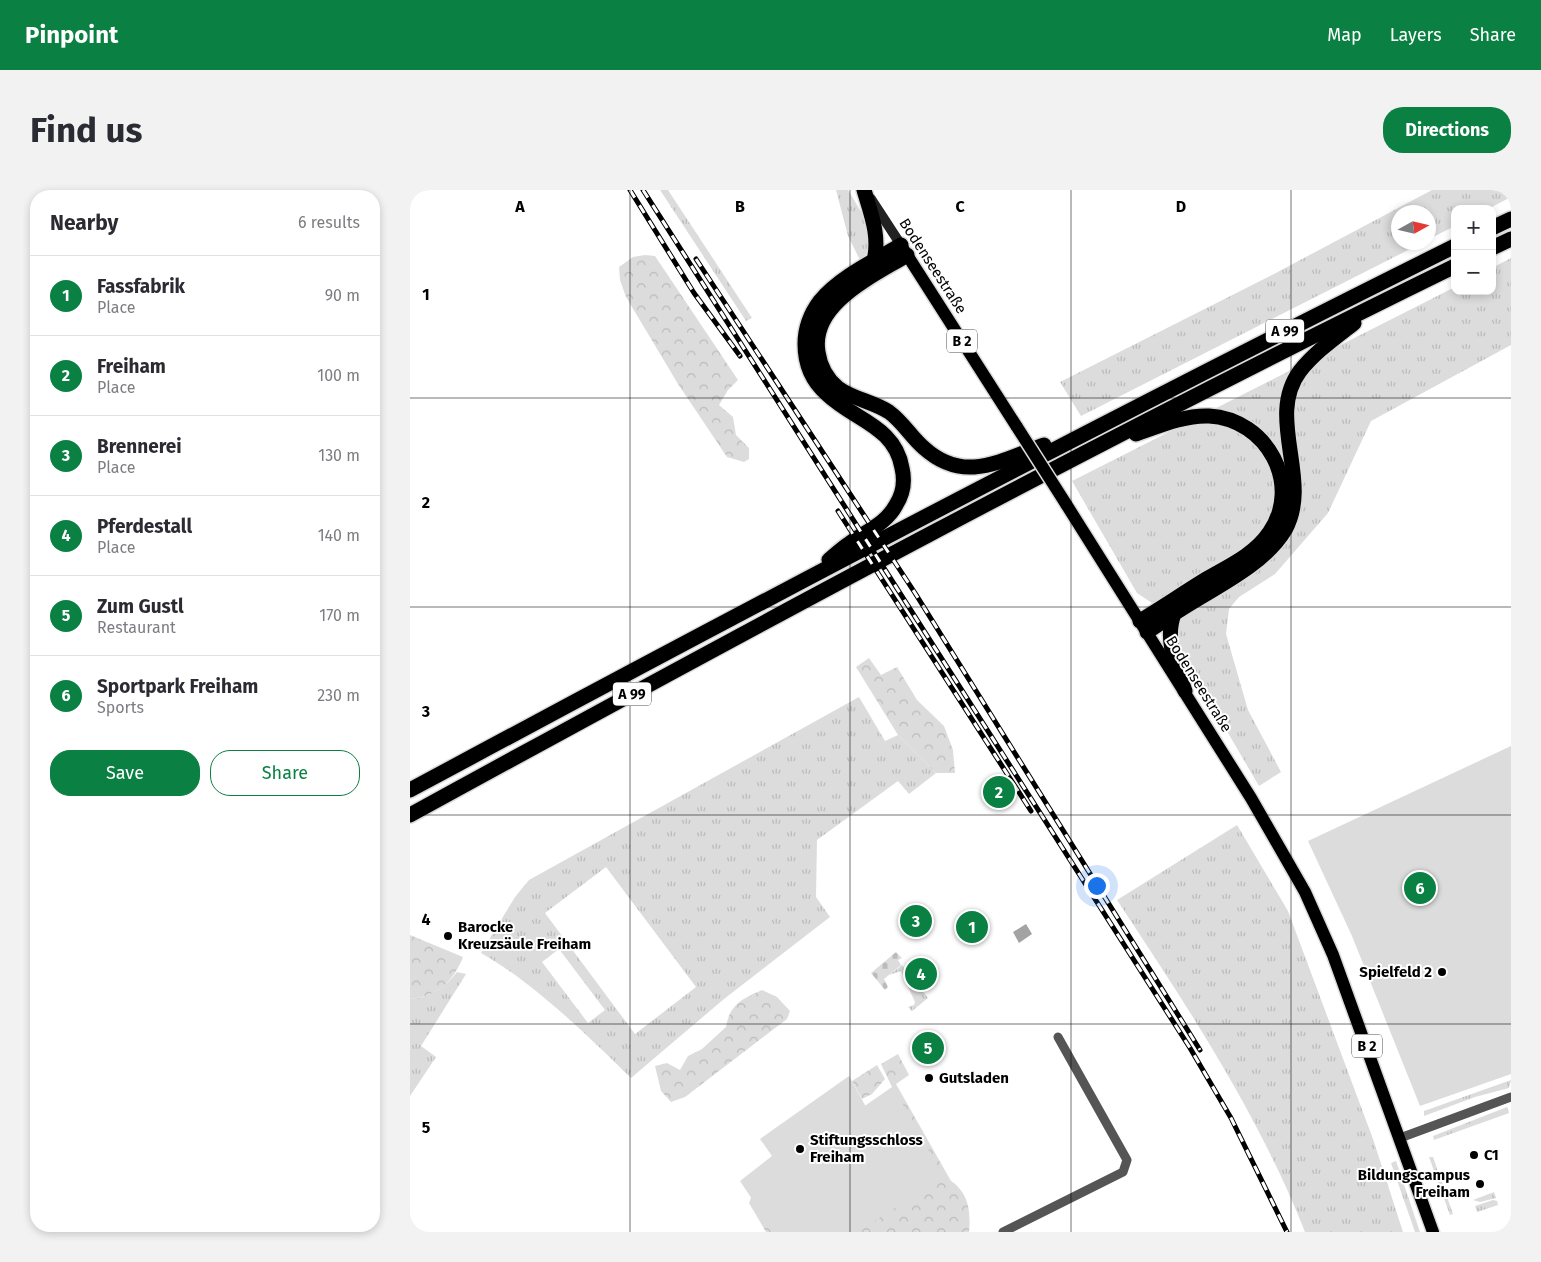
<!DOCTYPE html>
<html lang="en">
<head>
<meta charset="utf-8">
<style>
  :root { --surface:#fff; --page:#f2f2f3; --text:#2b2b33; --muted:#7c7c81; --line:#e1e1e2; --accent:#0b8043 }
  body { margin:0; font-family:"Fira Sans",sans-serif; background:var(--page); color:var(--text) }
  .controls { position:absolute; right:15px; top:15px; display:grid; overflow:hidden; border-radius:10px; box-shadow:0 2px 8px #0003 }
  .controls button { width:45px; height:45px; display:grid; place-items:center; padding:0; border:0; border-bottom:1px solid var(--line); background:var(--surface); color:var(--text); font:25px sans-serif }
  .compass { position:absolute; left:981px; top:15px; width:45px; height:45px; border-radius:50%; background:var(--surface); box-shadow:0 2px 8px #0003; rotate:82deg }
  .you { position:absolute; left:686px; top:695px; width:18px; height:18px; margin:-12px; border:4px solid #fff; border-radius:50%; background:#1a73e8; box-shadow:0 0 0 8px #1a73e833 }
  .badge { display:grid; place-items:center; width:32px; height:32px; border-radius:50%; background:var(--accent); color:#fff; font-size:16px; font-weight:700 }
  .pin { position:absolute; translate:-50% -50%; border:2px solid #fff; box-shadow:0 1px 5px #0006 }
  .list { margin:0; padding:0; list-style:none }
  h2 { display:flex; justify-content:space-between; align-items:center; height:65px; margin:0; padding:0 20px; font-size:21px }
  h2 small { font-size:16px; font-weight:400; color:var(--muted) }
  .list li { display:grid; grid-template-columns:32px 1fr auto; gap:15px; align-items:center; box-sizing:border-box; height:80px; padding:0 20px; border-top:1px solid var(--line) }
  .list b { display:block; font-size:19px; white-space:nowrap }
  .list p { margin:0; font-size:16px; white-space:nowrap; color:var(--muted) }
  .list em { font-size:16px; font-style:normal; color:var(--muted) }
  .actions { display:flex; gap:10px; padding:15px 20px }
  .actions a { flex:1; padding:11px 0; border:1px solid var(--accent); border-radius:20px; text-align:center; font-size:18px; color:var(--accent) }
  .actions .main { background:var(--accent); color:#fff }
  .map { position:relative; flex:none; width:1101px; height:1042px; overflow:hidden; border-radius:20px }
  header { display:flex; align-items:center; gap:30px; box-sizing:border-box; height:70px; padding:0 25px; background:var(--accent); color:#fff }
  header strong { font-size:24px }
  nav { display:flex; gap:28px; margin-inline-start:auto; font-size:18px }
  .intro { display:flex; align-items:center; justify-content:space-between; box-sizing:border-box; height:120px; padding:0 30px }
  h1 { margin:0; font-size:35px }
  .button { padding:12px 22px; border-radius:20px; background:var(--accent); color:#fff; font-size:18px; font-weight:700 }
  main { display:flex; gap:30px; padding:0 30px }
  aside { flex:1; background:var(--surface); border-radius:20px; box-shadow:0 2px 8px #0003 }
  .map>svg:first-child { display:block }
  .grass { fill:url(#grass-tufts); fill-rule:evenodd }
  .forest { fill:url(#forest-crowns) }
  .cemetery { fill:url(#cemetery-stones) }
  .garden { fill:#dcdcdc }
  .water { fill:#a3a3a3 }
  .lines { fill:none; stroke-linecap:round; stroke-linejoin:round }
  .primary-casing { stroke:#dbdbdb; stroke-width:15 }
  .motorway-casing { stroke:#dbdbdb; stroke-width:18 }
  .minor { stroke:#555; stroke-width:9 }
  .secondary { stroke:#222; stroke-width:10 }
  .primary { stroke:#000; stroke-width:12 }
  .motorway { stroke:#000; stroke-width:15 }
  .rail-casing { stroke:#000; stroke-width:5 }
  .rail { stroke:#fff; stroke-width:3; stroke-dasharray:9; stroke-linecap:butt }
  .primary-bridge-casing { stroke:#dbdbdb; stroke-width:15; stroke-linecap:butt }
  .primary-bridge { stroke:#000; stroke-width:12 }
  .grid { fill:none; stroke:#000; stroke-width:1; stroke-opacity:0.55 }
  .poi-dot { fill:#000; stroke:#fff; stroke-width:2 }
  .labels { text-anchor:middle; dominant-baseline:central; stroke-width:4; stroke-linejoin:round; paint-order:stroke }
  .shield { fill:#fff; stroke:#4c4c4c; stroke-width:1 }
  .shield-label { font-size:14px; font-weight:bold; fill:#000 }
  .street-label { font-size:15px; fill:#000; stroke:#fff }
  .poi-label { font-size:15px; font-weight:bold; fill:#000; stroke:#fff; text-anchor:start }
  .grid-label { font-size:16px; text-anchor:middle; font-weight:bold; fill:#000; stroke:#fff; stroke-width:4; stroke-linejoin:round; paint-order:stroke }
</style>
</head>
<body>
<header>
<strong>Pinpoint</strong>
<nav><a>Map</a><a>Layers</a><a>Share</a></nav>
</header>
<div class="intro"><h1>Find us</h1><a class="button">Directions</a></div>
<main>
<aside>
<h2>Nearby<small>6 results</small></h2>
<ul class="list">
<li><span class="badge">1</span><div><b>Fassfabrik</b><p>Place</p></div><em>90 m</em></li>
<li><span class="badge">2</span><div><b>Freiham</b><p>Place</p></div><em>100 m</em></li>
<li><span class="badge">3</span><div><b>Brennerei</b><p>Place</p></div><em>130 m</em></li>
<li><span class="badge">4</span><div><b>Pferdestall</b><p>Place</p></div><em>140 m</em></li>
<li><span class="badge">5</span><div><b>Zum Gustl</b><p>Restaurant</p></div><em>170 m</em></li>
<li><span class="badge">6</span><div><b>Sportpark Freiham</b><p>Sports</p></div><em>230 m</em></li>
</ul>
<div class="actions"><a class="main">Save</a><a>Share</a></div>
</aside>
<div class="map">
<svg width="1101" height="1042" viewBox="0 0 1101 1042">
  <defs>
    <pattern id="grass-tufts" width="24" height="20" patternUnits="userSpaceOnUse" patternTransform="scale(1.25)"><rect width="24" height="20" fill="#dcdcdc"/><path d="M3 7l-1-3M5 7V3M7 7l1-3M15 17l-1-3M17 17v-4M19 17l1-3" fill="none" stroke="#bbb"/></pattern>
    <pattern id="forest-crowns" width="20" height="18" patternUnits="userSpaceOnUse" patternTransform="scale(1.25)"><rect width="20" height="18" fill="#dcdcdc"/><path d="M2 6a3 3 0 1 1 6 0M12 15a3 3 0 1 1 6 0" fill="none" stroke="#bbb"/></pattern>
    <pattern id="cemetery-stones" width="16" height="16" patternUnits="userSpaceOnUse" patternTransform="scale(1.25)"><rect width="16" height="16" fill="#dcdcdc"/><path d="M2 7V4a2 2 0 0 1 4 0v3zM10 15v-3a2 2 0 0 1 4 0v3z" fill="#bbb"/></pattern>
  </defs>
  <rect width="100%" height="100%" fill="#fff"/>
  <!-- grass -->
  <g class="grass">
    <polygon points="250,0 258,0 342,128 336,131"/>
    <polygon points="426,0 438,0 461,38 459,64 457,62 451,72 438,46"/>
    <polygon points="1022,0 1101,0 1101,7 1078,19 1045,19 1045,36 1019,49 1018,22 988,22 988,52 1012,53 671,226 650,192 862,85"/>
    <polygon points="1101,68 1101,155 961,231 918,323 865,384 829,407 819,419 816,444 838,520 871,582 849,596 742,413 727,403 662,291 1045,97 1045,101 1082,101 1082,78"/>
    <path d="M449 507 475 551 488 545 526 583 499 604 488 591 407 650 406 707 420 727 314 809 221 888C178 846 123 792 71 763L105 707 119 690ZM196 677 286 797 225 844 135 723ZM149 759 195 820 178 833 132 772Z"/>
    <path d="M827 635 878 721 963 949 993 1042H895C848 923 777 816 707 710Z"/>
    <polygon points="492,775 518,808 502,821 498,817 504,815 505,812 491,781 479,785"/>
    <path d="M47 782 56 784 11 856 26 867 0 906V809C20 808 35 797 47 782Z"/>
    <polygon points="1101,890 1099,898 1065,907 1014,926 1014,921"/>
    <polygon points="1097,917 1099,923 1024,950 1023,946"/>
    <polygon points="1019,967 1023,967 1043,1024 1040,1025"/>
    <polygon points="986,971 1010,1042 1005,1042 981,973"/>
    <polygon points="1084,1002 1086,1008 1070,1012 1063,1010"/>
    <polygon points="1083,1010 1087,1011 1088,1015 1067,1022 1065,1016"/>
  </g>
  <!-- forest -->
  <g class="forest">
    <polygon points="235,65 245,66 328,190 318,200 309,215 323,227 326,245 339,258 339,269 334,272 317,267 268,194 216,107 210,90 209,77 223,67"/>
    <polygon points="459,468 471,485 487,477 507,510 534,536 543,560 545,583 526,583 488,545 446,477"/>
    <path d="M0 745 53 767C44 791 26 807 0 809Z"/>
    <path d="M352 800 367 807 380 821 377 829 275 907 261 912 251 901 245 876 257 873 270 880 278 866 292 859 316 837C320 814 332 809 352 800Z"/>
    <path d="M488 864 499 885 486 894 541 991C559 1003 561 1023 559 1042H356L339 1013 348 990 482 897 471 874Z"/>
    <polygon points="467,875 475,889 462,904 452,909 442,891"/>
  </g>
  <!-- cemetery -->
  <polygon class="cemetery" points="486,762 492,768 488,770 491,775 474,789 478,797 475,800 461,783"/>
  <!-- garden -->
  <g class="garden">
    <polygon points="1101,556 1101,884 1010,916 942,746 898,651"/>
    <polygon points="439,886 456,917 484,899 534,987 447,1042 364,1042 330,991 362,966 350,949"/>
  </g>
  <!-- water -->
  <polygon class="water" points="616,734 622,744 609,753 603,742"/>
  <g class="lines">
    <defs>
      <g id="primary">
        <polyline points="492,57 607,237"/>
        <polyline points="656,314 841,608 895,702 923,765 1023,1042"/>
      </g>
      <g id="motorway">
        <path d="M454 0C461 24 470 46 464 71"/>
        <polyline points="1082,38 1101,29"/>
        <polyline points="1082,58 1101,49"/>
        <path d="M497 65C463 86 400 114 408 162 410 176 417 189 428 198 443 209 464 212 479 222 493 232 501 247 514 258 554 294 590 271 634 255"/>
        <path d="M726 244C749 236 774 225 799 226 857 229 893 295 859 343 845 364 819 376 798 388 775 402 753 417 730 431"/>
        <path d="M419 370C426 364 432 358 440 353 456 341 476 334 486 315 493 304 495 291 492 278 485 236 444 230 417 204 402 191 395 173 395 154 395 139 401 123 410 111 430 87 464 71 491 55"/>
        <polyline points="737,442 764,424"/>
        <path d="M775 501C767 477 754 450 764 424 799 400 853 377 875 340 903 290 855 228 890 181 905 162 925 148 944 133"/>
        <path d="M0 600C346 414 693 231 1045 56"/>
        <path d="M0 625C345 436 691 249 1045 76"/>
      </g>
    </defs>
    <!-- primary casing -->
    <use href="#primary" class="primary-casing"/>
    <!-- motorway casing -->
    <use href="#motorway" class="motorway-casing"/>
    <!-- minor -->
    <g class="minor">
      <polyline points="990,948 1101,907"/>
      <polyline points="593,1042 713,982 717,970 648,847"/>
    </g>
    <!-- secondary -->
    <polyline class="secondary" points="461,9 491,55"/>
    <!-- primary -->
    <use href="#primary" class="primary"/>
    <!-- motorway -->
    <use href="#motorway" class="motorway"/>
    <defs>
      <g id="rail">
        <polyline points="220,0 284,103 330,166"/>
        <polyline points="233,0 780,858 821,928 877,1042"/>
        <polyline points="286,69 505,403 790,860"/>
        <polyline points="428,321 621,621"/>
      </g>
    </defs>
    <!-- rail casing -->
    <use href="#rail" class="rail-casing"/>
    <!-- rail -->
    <use href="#rail" class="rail"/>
    <defs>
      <polyline id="primary-bridge" points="607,237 656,314"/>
    </defs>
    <!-- primary-bridge casing -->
    <use href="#primary-bridge" class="primary-bridge-casing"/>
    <!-- primary-bridge -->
    <use href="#primary-bridge" class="primary-bridge"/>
  </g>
  <!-- grid -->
  <path class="grid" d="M220 0V1042M440 0V1042M661 0V1042M881 0V1042M0 208H1101M0 417H1101M0 625H1101M0 834H1101"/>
  <!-- markers -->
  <g class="poi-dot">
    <circle cx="38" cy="746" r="5"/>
    <circle cx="1032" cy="782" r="5"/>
    <circle cx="519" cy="888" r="5"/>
    <circle cx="390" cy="959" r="5"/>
    <circle cx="1064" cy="965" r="5"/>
    <circle cx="1070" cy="994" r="5"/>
  </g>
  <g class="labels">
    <!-- shield labels -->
    <g class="shield">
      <rect x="856" y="129.5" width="38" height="23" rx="4"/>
      <rect x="537" y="139.5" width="30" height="23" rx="4"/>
      <rect x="203" y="492.5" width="38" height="23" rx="4"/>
      <rect x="942" y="844.5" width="30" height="23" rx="4"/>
    </g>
    <g class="shield-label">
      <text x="875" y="141">A 99</text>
      <text x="552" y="151">B 2</text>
      <text x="222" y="504">A 99</text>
      <text x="957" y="856">B 2</text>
    </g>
    <!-- street labels -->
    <g class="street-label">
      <text transform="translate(523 76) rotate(57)">Bodenseestraße</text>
      <text transform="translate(789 494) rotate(58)">Bodenseestraße</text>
    </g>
    <!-- poi labels -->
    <g class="poi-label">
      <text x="48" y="737">Barocke<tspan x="48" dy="17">Kreuzsäule Freiham</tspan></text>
      <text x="1022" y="782" text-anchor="end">Spielfeld 2</text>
      <text x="529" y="888">Gutsladen</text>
      <text x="400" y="950">Stiftungsschloss<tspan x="400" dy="17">Freiham</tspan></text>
      <text x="1074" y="965">C1</text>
      <text x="1060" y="985" text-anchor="end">Bildungscampus<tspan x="1060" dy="17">Freiham</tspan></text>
    </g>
  </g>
  <g class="grid-label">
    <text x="110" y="22">A</text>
    <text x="330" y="22">B</text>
    <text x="550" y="22">C</text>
    <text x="771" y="22">D</text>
    <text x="16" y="110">1</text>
    <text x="16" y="318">2</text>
    <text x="16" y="527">3</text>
    <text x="16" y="735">4</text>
    <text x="16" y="943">5</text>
  </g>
</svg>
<div class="controls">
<button>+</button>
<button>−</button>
</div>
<svg class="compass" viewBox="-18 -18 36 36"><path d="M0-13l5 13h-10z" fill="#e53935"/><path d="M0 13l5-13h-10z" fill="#7c7c81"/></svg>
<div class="you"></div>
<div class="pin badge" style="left:562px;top:737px">1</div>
<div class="pin badge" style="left:589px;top:602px">2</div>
<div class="pin badge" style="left:506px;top:731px">3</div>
<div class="pin badge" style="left:511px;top:784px">4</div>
<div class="pin badge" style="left:518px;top:858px">5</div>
<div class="pin badge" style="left:1010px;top:698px">6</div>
</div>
</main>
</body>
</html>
